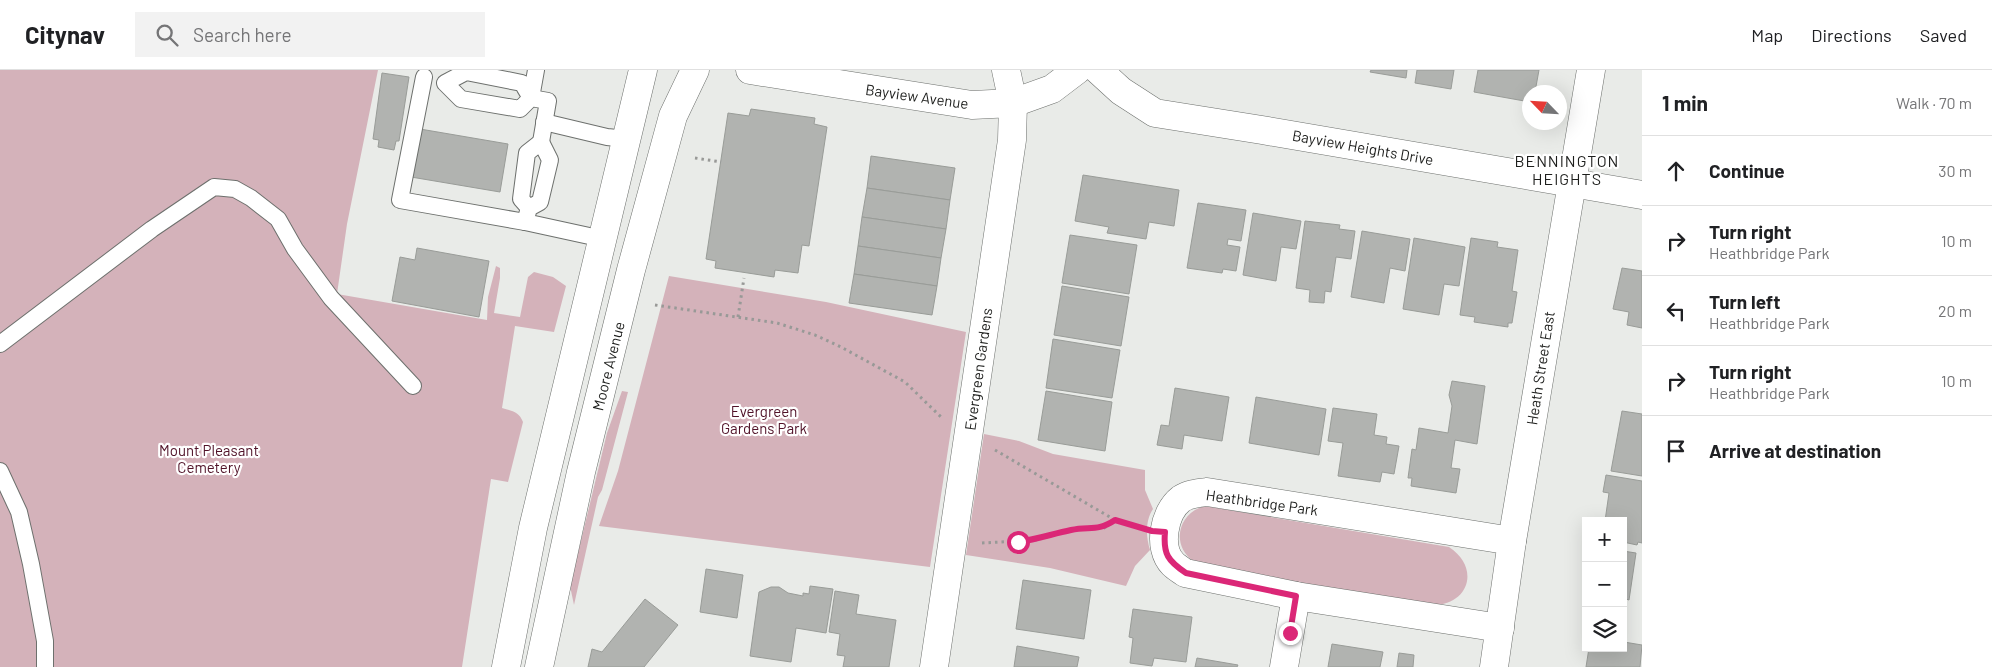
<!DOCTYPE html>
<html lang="en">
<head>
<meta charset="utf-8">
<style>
  :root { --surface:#fff; --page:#f2f2f2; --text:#202124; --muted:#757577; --line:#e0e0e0 }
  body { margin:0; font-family:Barlow,sans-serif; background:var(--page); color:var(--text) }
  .controls { position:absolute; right:15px; bottom:15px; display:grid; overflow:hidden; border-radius:0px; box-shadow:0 5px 20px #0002 }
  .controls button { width:45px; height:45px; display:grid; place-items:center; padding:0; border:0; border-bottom:1px solid var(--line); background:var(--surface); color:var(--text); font:25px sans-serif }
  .compass { position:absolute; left:1522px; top:15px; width:45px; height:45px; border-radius:50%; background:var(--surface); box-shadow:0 5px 20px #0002; rotate:295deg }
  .stop { position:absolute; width:15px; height:15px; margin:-11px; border:4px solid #db2777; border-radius:50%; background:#fff }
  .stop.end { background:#db2777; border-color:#fff; box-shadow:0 1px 5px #0008 }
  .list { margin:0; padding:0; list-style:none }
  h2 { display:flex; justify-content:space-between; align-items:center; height:65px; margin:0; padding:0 20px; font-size:21px }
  h2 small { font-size:16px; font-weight:400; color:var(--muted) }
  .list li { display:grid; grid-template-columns:32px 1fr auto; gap:15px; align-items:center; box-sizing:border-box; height:70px; padding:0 20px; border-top:1px solid var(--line) }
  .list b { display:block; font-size:19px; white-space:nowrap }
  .list p { margin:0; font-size:16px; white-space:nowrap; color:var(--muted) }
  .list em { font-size:16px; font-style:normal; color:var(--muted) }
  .icon { flex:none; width:28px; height:28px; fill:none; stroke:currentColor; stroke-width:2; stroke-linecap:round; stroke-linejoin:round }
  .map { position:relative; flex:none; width:1642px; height:597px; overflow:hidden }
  header { display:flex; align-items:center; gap:30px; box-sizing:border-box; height:70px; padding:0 25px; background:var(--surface); border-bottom:1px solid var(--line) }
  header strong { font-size:24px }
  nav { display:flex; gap:28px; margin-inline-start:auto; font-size:18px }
  .search { width:350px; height:45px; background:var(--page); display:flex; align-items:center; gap:12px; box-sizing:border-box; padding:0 18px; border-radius:0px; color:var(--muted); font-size:19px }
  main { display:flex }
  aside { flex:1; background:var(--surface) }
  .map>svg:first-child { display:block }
  .green { fill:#d4b2ba }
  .building { fill:#b1b3b0; stroke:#999c98 }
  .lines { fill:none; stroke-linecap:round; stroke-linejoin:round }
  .lane-casing { stroke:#6d706d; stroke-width:18 }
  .street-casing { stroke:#6d706d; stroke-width:29 }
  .secondary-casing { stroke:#6d706d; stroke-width:29 }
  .path { stroke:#989997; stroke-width:3; stroke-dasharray:2.5 4; stroke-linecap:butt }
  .lane { stroke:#fff; stroke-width:16 }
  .street { stroke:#fff; stroke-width:28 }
  .secondary { stroke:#fff; stroke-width:28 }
  .route { stroke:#db2777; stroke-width:6 }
  .labels { text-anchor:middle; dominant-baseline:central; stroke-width:4.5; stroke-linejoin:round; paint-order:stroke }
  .street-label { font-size:15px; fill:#1d1e1c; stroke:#fff }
  .park-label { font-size:15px; fill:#501228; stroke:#fff }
  .neighbourhood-label { font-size:16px; letter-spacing:1px; fill:#1d1e1c; stroke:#fff }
</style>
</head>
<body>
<header>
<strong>Citynav</strong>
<div class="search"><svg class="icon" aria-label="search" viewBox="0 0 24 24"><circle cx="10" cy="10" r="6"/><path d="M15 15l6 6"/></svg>Search here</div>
<nav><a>Map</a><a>Directions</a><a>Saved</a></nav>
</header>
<main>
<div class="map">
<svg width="1642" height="597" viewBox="0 0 1642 597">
  <rect width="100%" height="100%" fill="#e9ebe8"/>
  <!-- green -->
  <g class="green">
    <path d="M0 0H378L347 154 337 224 487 250 488 227 496 196 500 198V208L494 243 520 247 528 207 534 202 553 207 566 216 554 262 515 256 502 338C512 341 519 341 523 352L508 412 491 409 462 597H0Z"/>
    <polygon points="669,206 826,232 966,262 930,497 599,456 618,401"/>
    <polygon points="622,321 628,322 602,420 598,427 574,535 570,516 607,363"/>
    <path d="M984 364 1019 371 1053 384 1145 400V420L1153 439C1145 451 1146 467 1150 480L1135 496 1126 516 1050 498 966 485Z"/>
    <path d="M1205 436 1449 477C1481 498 1469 536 1431 535L1212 498C1206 496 1198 494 1193 491 1170 474 1179 442 1205 436Z"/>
  </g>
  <!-- building -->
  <g class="building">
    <polygon points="1371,0 1407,0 1406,8 1370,2"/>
    <polygon points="1417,0 1454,0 1451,19 1415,13"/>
    <polygon points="1478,0 1539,0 1535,22 1530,22 1530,32 1474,22"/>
    <polygon points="382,3 409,7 399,71 396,71 394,80 378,77 379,70 373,69"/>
    <polygon points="751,39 815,48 814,54 827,57 809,176 802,175 798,203 775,200 774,207 715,198 716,191 706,189 728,43 749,46"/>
    <polygon points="420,59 508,74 500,122 411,107"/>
    <polygon points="871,86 955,98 950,130 867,118"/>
    <polygon points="1083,105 1179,120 1174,156 1149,152 1146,169 1107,163 1109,157 1075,151"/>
    <polygon points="867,118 950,130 946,159 862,147"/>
    <polygon points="1198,133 1246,140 1241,171 1228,169 1227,175 1240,177 1236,201 1223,199 1222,203 1187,198"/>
    <polygon points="1253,143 1301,151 1296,179 1281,177 1276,211 1243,205"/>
    <polygon points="862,147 946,159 941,188 858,176"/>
    <polygon points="1305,151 1340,155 1339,159 1355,161 1351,189 1336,187 1331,222 1325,221 1324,233 1309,232 1310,220 1296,218"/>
    <polygon points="1362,161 1410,169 1405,201 1390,198 1384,233 1351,227"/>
    <polygon points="1070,165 1137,175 1129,224 1062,213"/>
    <polygon points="1414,168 1465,177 1459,216 1444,214 1439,245 1403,239"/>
    <polygon points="1471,168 1498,172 1497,177 1518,180 1512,221 1517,222 1512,253 1508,253 1508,257 1474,252 1475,247 1460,245"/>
    <polygon points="858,176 941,188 937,216 854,204"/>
    <polygon points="417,178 489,191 479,247 392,231 400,187 415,190"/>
    <polygon points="1622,198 1642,201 1642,258 1627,255 1629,242 1613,239"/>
    <polygon points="854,204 937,216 932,245 849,233"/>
    <polygon points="1062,216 1129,227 1121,276 1054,265"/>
    <polygon points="1053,269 1120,280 1112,328 1046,318"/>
    <polygon points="1452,311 1485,316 1477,374 1455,370 1451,398 1460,399 1456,423 1411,416 1412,408 1408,408 1412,379 1416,380 1419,358 1448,363 1452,336 1449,325"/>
    <polygon points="1175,318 1229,327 1222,371 1184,365 1182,379 1157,375 1161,355 1169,356"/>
    <polygon points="1046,321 1112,332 1105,381 1038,370"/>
    <polygon points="1256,327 1326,339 1319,385 1249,373"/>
    <polygon points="1333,338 1377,344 1374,365 1387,367 1386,374 1399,376 1394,404 1382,402 1380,412 1338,406 1343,373 1328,371"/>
    <polygon points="1622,341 1642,344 1642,406 1611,401"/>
    <polygon points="1606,405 1642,411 1642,473 1638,472 1637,475 1623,472 1623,451 1605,451 1609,423 1603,422"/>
    <polygon points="1623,481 1636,483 1629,530 1626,529 1624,542"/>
    <polygon points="706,499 743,505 737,548 700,542"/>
    <polygon points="1023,510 1091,520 1084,569 1016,559"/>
    <polygon points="810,516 833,519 826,563 796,558 791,592 750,586 759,522 771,517 779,517 788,523 803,526 803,523 809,524"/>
    <polygon points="835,521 859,525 856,544 896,550 889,597 843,597 845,586 837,585 840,564 829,562"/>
    <polygon points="645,529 678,555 644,597 588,597 592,579 602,582"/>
    <polygon points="1133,539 1192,547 1186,592 1154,588 1152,596 1130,593 1133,568 1129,567"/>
    <polygon points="1623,557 1626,557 1624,572 1642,575 1640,597 1586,597 1589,578 1623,578"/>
    <polygon points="1332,574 1383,582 1380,597 1328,597"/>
    <polygon points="1017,576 1079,587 1077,597 1014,597"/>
    <polygon points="1399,583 1414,585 1413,597 1397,597"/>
    <polygon points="1197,588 1238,595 1237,597 1195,597"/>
  </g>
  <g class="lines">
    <defs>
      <g id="lane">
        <polyline points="424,7 400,130 525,152 603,169"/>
        <polyline points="531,28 522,13 466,2 445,13 461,29 520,39 531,28 548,31 541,72"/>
        <polyline points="531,28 536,0"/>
        <polyline points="544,52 607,67 627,69"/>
        <polyline points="525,152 529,138 521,129 527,83 541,72 550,90 540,132 529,138"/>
        <polyline points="0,274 152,159 214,117 235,119 251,128 278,149 295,179 331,228 413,316"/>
        <polyline points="0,401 19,442 31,494 45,571 45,597"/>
      </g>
      <g id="street">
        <polyline points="1098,0 1121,21 1155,43 1262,60 1642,125"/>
        <path d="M1500 558 1296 526 1185 503C1181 500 1176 497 1173 494 1157 478 1164 442 1181 429 1188 424 1198 423 1207 422L1512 471"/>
        <polyline points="934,597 1012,70 1013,33 1006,0"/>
        <polyline points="1284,597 1296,526"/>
        <polyline points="1494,597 1512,471 1591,0"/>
      </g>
      <g id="secondary">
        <polyline points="750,0 972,35 1013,33 1052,19 1077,0"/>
        <polyline points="506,597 533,458 643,0"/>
        <polyline points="539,597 581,402 631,200 673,46 695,0"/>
      </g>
    </defs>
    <!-- lane casing -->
    <use href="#lane" class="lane-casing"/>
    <!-- street casing -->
    <use href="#street" class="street-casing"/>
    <!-- secondary casing -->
    <use href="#secondary" class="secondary-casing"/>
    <!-- path -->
    <g class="path">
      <polyline points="695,88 721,92"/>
      <polyline points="655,235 777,253 815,265 841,277 905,312 942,348"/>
      <polyline points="738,247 744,208"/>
      <polyline points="995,380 1115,450 1136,456"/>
      <polyline points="982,473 1036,470 1071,460 1104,458 1115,451"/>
    </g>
    <!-- lane -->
    <use href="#lane" class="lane"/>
    <!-- street -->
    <use href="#street" class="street"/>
    <!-- secondary -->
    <use href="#secondary" class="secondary"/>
  </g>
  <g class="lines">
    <!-- route -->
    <path class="route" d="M1018 472C1038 469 1052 464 1071 460 1090 456 1097 462 1115 450L1152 461 1165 462C1163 484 1168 491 1186 503L1296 526 1290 563"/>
  </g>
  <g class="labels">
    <!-- street labels -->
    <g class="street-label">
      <text transform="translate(917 26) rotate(8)">Bayview Avenue</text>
      <text transform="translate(1363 77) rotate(10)">Bayview Heights Drive</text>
      <text transform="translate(608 296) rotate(-76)">Moore Avenue</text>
      <text transform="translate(1540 298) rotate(-81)">Heath Street East</text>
      <text transform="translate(978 299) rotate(-82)">Evergreen Gardens</text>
      <text transform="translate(1262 432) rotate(8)">Heathbridge Park</text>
    </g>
    <!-- park labels -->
    <g class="park-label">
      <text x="764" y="341">Evergreen<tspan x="764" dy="17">Gardens Park</tspan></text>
      <text x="209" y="380">Mount Pleasant<tspan x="209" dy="17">Cemetery</tspan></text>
    </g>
    <!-- neighbourhood labels -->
    <g class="neighbourhood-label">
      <text x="1567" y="90">BENNINGTON<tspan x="1567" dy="18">HEIGHTS</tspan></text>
    </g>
  </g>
</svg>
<div class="controls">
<button>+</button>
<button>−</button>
<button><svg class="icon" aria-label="layers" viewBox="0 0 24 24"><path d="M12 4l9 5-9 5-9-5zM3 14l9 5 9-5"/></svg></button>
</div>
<svg class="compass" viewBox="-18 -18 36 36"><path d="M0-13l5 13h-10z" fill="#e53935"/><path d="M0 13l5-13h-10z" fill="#757577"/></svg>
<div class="stop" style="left:1018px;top:472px"></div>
<div class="stop end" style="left:1290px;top:563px"></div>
</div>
<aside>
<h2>1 min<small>Walk · 70 m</small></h2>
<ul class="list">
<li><svg class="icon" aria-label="ahead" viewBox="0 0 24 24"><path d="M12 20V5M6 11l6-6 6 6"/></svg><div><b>Continue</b></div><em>30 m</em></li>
<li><svg class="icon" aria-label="right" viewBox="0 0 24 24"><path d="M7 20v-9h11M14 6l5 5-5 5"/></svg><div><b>Turn right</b><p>Heathbridge Park</p></div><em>10 m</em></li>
<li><svg class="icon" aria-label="left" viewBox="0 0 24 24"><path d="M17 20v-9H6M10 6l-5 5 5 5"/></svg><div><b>Turn left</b><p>Heathbridge Park</p></div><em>20 m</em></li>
<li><svg class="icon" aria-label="right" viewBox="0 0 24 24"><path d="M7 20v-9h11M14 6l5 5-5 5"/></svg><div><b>Turn right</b><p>Heathbridge Park</p></div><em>10 m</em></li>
<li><svg class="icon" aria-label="arrive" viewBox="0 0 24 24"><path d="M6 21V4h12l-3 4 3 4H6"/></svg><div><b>Arrive at destination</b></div></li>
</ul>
</aside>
</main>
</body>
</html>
